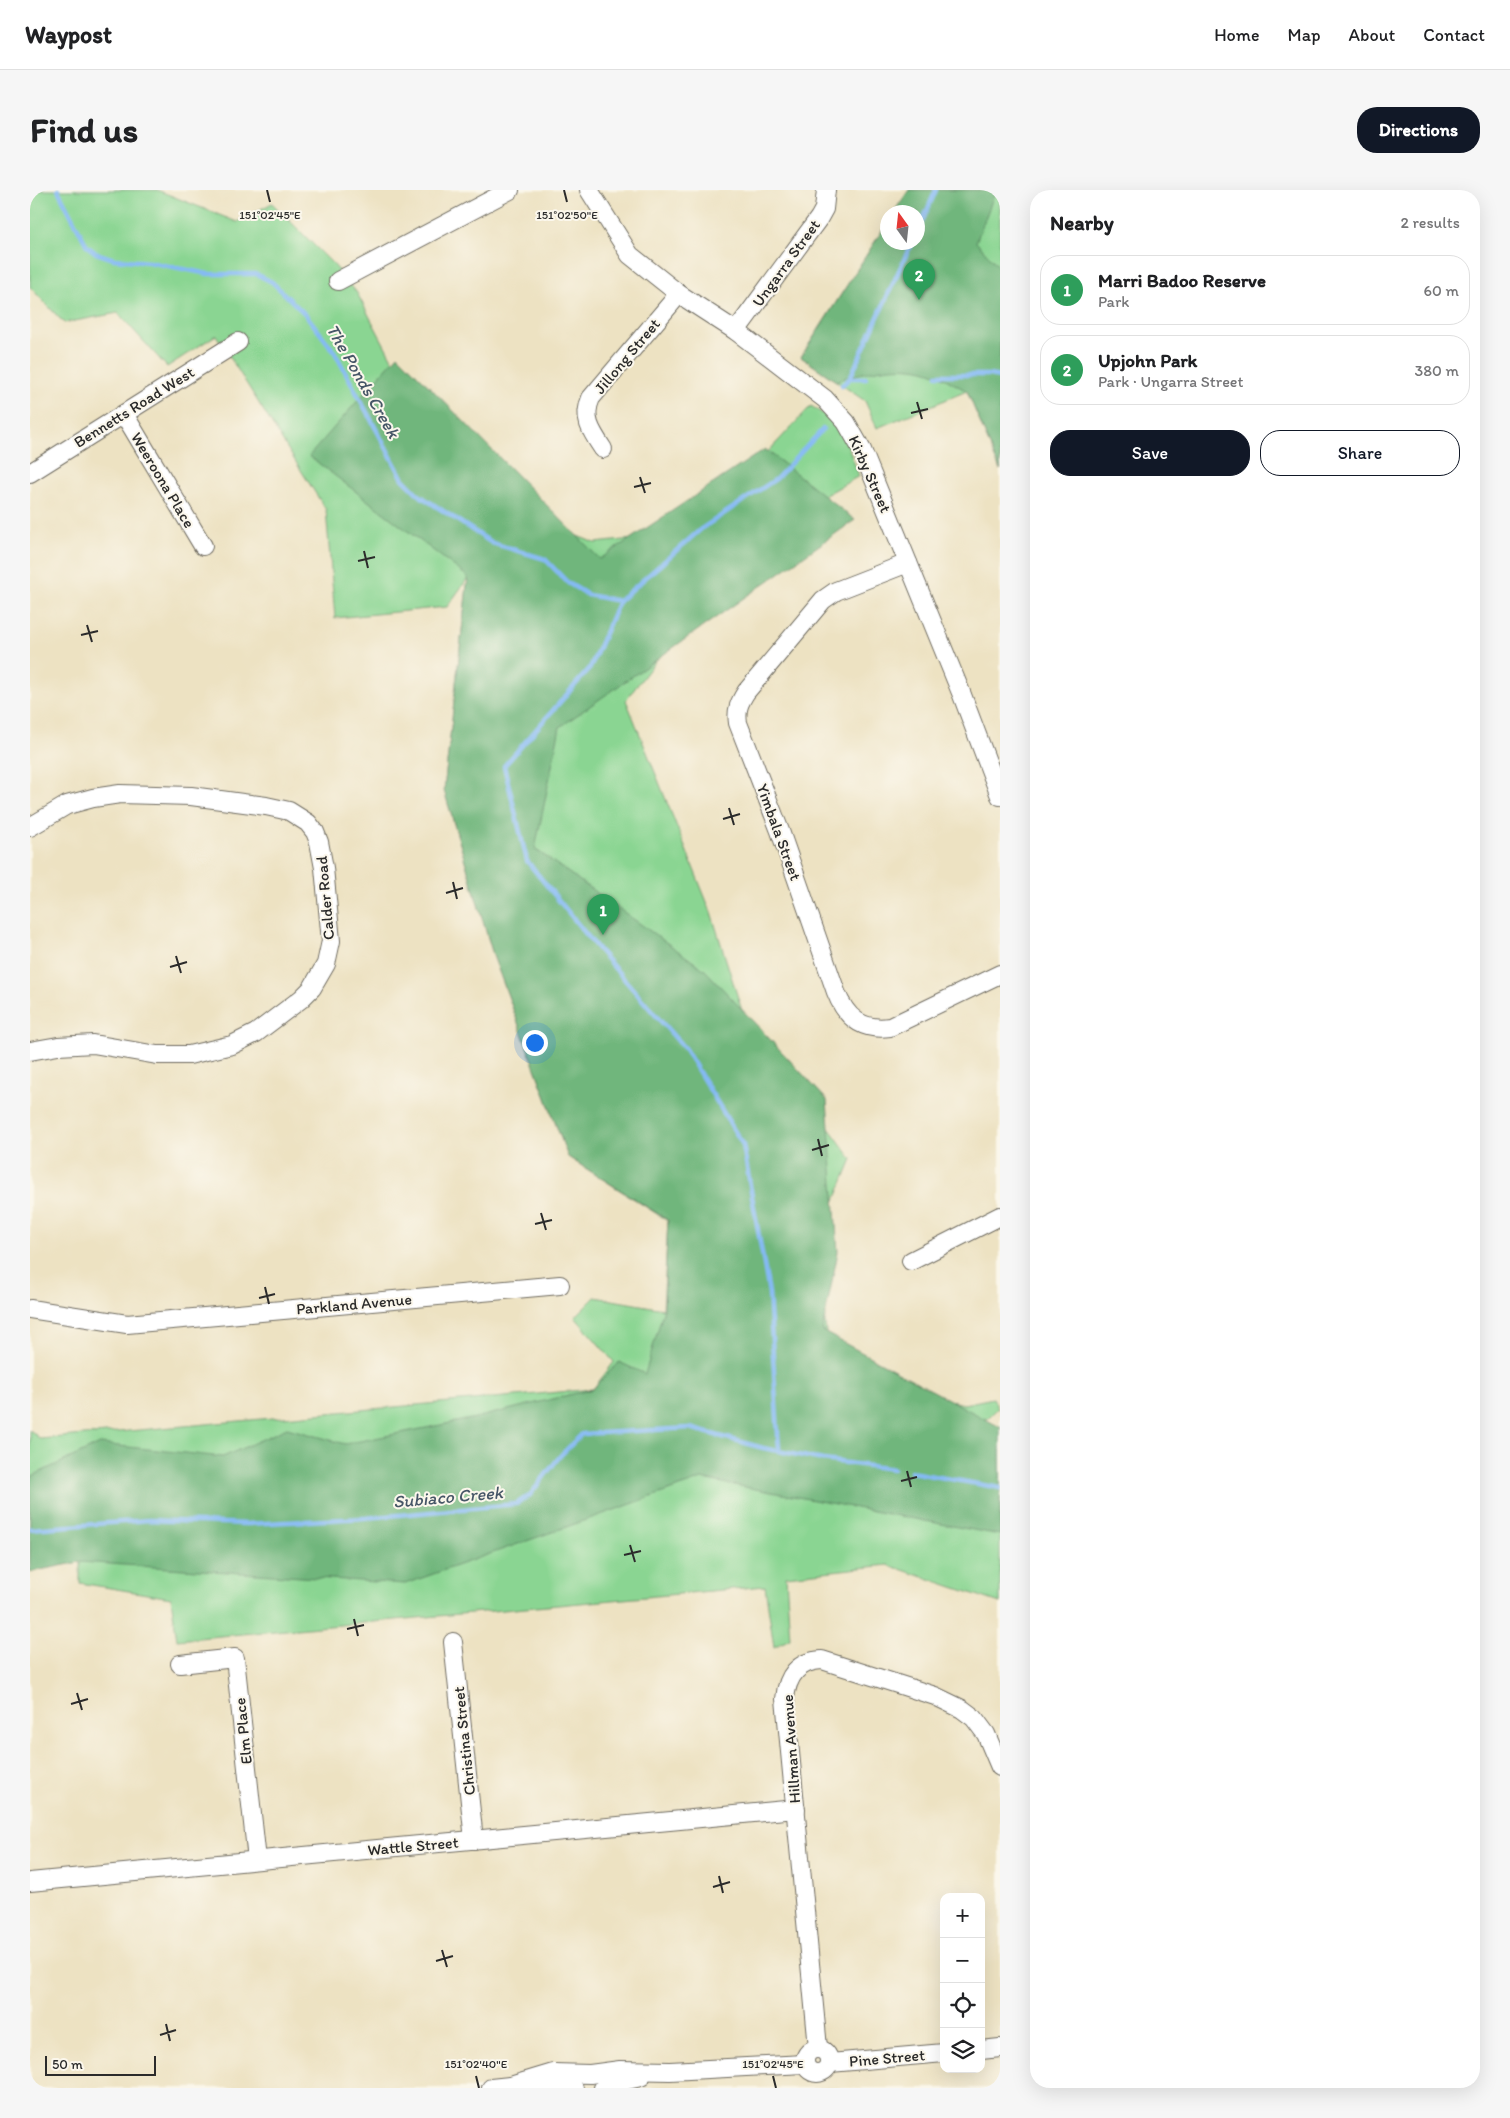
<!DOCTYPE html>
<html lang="en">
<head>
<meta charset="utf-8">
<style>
  :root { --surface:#fff; --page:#f6f6f6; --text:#202124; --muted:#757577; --line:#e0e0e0; --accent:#111827 }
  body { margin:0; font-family:Itim,sans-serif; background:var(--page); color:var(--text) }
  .controls { position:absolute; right:15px; bottom:15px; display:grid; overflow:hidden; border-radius:10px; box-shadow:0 5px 20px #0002 }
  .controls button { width:45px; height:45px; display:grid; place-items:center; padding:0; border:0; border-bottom:1px solid var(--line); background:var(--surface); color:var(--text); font:25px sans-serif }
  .compass { position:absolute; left:850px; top:15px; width:45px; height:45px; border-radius:50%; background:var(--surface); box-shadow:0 5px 20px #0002; rotate:345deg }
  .scale { position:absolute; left:15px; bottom:12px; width:111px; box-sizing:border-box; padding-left:5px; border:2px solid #2b2b2b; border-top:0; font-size:14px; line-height:18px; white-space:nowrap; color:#2b2b2b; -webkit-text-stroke:4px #fbf7ec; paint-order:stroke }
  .you { position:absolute; left:504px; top:852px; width:18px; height:18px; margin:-12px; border:4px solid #fff; border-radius:50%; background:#1a73e8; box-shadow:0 0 0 8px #1a73e833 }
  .badge { display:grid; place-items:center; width:32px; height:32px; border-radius:50%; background:var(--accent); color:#fff; font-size:16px; font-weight:700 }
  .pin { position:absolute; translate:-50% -41px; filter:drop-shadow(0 1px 2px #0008) }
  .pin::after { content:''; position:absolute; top:26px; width:18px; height:15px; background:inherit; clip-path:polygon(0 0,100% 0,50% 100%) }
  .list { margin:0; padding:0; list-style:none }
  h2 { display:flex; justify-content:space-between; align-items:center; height:65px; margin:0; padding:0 20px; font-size:21px }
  h2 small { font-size:16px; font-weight:400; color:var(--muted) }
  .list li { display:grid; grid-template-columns:32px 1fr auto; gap:15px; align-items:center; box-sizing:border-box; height:70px; margin:0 10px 10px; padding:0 10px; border:1px solid var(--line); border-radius:20px }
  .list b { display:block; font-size:19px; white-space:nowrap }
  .list p { margin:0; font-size:16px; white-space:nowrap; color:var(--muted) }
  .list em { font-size:16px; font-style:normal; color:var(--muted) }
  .actions { display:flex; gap:10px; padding:15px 20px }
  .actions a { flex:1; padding:11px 0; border:1px solid var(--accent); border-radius:20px; text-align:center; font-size:18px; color:var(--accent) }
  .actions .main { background:var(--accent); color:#fff }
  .icon { flex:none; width:28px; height:28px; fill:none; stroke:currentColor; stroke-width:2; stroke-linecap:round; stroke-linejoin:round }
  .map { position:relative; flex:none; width:970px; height:1898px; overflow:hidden; border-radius:20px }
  header { display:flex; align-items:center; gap:30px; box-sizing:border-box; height:70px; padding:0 25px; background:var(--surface); border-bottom:1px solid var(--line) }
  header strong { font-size:24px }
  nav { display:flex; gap:28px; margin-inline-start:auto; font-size:18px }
  .intro { display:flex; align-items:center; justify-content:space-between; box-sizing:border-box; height:120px; padding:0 30px }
  h1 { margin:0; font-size:35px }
  .button { padding:12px 22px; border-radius:20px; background:var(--accent); color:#fff; font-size:18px; font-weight:700 }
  main { display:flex; gap:30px; padding:0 30px }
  aside { flex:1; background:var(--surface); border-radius:20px; box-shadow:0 5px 20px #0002 }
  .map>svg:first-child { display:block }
  .green { fill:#8ad592; stroke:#5a805e }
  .forest { fill:#6fb67c; stroke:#4d7054 }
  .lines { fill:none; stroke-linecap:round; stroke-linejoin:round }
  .stream { stroke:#85baf4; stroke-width:4.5 }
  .minor-casing { stroke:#6f6b60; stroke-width:20 }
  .minor { stroke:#fff; stroke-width:18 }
  .ticks { fill:none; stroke:#2b2b2b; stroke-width:2 }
  .labels { text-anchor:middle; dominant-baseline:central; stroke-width:4; stroke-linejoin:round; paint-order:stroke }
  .street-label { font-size:16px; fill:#2b2b2b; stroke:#fbf7ec }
  .water-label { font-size:18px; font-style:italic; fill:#465667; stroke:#fbf7ec }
  .ticks-label { font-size:12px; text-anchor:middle; fill:#2b2b2b; stroke:#fbf7ec; stroke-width:4; stroke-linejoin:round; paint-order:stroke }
</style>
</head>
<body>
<header>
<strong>Waypost</strong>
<nav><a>Home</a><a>Map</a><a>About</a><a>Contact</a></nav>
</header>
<div class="intro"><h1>Find us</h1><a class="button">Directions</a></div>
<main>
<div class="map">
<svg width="970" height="1898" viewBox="0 0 970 1898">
  <rect width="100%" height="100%" fill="#fbf7ec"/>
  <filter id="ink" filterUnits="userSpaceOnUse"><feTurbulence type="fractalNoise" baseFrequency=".02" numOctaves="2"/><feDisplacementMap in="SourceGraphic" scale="10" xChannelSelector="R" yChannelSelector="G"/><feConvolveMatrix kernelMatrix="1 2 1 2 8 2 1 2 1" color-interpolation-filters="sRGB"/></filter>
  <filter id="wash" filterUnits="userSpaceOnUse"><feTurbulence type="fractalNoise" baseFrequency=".0096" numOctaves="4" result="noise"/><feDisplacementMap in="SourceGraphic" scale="20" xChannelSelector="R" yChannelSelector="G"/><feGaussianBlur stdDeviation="1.12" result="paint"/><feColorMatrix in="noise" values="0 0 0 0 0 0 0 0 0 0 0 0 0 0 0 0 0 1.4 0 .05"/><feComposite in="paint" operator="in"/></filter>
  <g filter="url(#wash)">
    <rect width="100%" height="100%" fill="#ede2c2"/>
    <!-- green -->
    <g class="green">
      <polygon points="0,0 127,0 207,32 242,13 305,76 327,103 399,239 505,329 565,353 603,349 720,281 781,216 810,235 829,286 769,320 697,377 596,510 681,722 719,843 764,891 822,969 787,1054 802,1202 860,1198 934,1214 963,1208 968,1218 935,1251 970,1260 970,1413 858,1375 756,1386 760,1449 744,1457 735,1396 147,1450 141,1408 50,1393 50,1372 0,1373 0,1240 10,1249 563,1199 584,1172 545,1127 565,1107 633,1119 638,1031 538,967 464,768 414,600 438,388 417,417 305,428 296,320 186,145 137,177 88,123 34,133 0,97"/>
      <polygon points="879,0 970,0 970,280 937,201 847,238 835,211 771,167 857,33 858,52 888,52 888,22 864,22"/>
    </g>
    <!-- forest -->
    <g class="forest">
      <path d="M879 0H966L946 52 970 78V280L937 201C924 194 909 184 894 180 863 173 835 182 806 191L771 167 857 33 858 52H888V22H864Z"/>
      <polygon points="368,165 570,369 735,259 825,330 530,537 505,659 675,780 797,910 808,1062 792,1141 970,1237 970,1345 672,1289 375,1394 50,1372 0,1382 0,1287 70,1254 193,1267 257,1238 315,1254 441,1229 563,1199 589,1172 615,1184 634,1119 638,1030 538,967 464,768 414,600 438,387 279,266"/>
    </g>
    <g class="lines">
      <!-- stream -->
      <g class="stream">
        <polyline points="28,0 57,56 66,63 84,69 119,72 178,84 226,84 242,92 276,125 304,161 373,289 389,305 462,353 515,369 538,393 558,405 589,411 560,478 474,576 497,671 568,759 655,859 713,955 739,1103 749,1260"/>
        <polyline points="888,41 906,0"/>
        <polyline points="907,185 959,185 970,187"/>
        <polyline points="820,188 836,188"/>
        <polyline points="812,195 820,188 882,52"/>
        <polyline points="589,411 671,339 746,289 793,239"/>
        <polyline points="881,1282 970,1298"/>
        <polyline points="0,1339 119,1330 217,1334 336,1328 486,1314 500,1305 530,1266 552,1244 660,1238 733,1258 793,1270 863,1279"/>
      </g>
    </g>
  </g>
  <g filter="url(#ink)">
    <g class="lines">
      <defs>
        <g id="minor">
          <polyline points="559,0 600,65 649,104 706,141 795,209 816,232 832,260 932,505 970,606"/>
          <polyline points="308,91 480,0"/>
          <polyline points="706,141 789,28 794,19 796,0"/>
          <polyline points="94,224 173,356"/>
          <path d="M573 259C561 241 552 228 561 208L649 104"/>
          <polyline points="0,283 208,152"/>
          <path d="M878 373 806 401 793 410 716 502C709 513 706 520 708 533L750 641 806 802C816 828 832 841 860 837L970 784"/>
          <polyline points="0,637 37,615 63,608 90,604 161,606 236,616 259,621 278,633 285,642 289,652 294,678 301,751 296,774 282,798 271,809 226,843 202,855 159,865 127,865 63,854 28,856 0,861"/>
          <polyline points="881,1071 970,1026"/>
          <polyline points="0,1119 97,1134 530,1095"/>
          <polyline points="423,1452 444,1650"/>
          <polyline points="150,1474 205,1468 227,1670"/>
          <polyline points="0,1692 766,1619"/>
          <path d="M788 1858 755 1509C757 1486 768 1471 792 1470L905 1506 932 1519 944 1528 956 1544 970 1577"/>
          <circle cx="787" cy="1871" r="12"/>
          <polyline points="951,1860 970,1858"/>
          <polyline points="800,1873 914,1863"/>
          <polyline points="480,1896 523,1883 560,1884 590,1880 640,1881 775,1874"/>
          <polyline points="461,1898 480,1896 544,1898"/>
          <polyline points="573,1898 588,1892 611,1887"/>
        </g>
      </defs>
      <!-- minor casing -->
      <use href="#minor" class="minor-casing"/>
      <!-- minor -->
      <use href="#minor" class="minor"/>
    </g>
  </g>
  <!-- ticks -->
  <path class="ticks" d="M237 0 240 12M534 0 537 12M887 212 892 229M881 223 898 219M610 287 615 303M604 297 621 293M334 361 338 378M328 371 345 367M57 435 62 452M51 445 68 441M699 618 704 635M693 629 710 624M423 692 427 709M416 703 433 698M146 766 151 783M140 777 157 772M788 949 792 966M782 960 799 955M511 1023 516 1040M505 1034 522 1030M235 1097 239 1114M229 1108 245 1104M877 1281 881 1297M871 1291 887 1287M600 1355 605 1372M594 1365 611 1361M324 1429 328 1446M317 1439 334 1435M47 1503 52 1520M41 1514 58 1509M689 1686 693 1703M683 1697 700 1692M412 1760 417 1777M406 1771 423 1766M136 1834 140 1851M130 1845 146 1840M446 1886 449 1898M743 1886 746 1898"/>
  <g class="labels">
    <!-- street labels -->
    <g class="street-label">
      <text transform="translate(756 73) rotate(-54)">Ungarra Street</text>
      <text transform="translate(597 166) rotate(-50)">Jillong Street</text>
      <text transform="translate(104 217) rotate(-32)">Bennetts Road West</text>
      <text transform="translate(840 284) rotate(66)">Kirby Street</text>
      <text transform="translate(133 290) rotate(59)">Weeroona Place</text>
      <text transform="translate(749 642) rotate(70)">Yimbala Street</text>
      <text transform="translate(295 708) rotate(-95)">Calder Road</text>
      <text transform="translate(324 1114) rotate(-5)">Parkland Avenue</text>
      <text transform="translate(213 1541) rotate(-96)">Elm Place</text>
      <text transform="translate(434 1551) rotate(-96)">Christina Street</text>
      <text transform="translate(761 1559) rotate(-94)">Hillman Avenue</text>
      <text transform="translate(383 1656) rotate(-5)">Wattle Street</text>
      <text transform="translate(857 1868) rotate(-5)">Pine Street</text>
    </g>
    <!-- water labels -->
    <g class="water-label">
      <text transform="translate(333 191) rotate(60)">The Ponds Creek</text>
      <text transform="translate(418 1307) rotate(-5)">Subiaco Creek</text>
    </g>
  </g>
  <g class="ticks-label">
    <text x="240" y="29">151°02'45"E</text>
    <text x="537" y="29">151°02'50"E</text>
    <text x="446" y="1878">151°02'40"E</text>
    <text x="743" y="1878">151°02'45"E</text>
  </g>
</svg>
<div class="controls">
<button>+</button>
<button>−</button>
<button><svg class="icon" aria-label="locate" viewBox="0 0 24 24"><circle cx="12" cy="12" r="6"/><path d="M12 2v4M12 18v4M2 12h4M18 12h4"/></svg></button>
<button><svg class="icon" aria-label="layers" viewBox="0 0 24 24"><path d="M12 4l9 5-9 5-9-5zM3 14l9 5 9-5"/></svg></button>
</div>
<svg class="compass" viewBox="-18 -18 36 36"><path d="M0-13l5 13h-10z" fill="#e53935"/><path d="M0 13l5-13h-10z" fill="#757577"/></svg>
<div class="scale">50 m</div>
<div class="you"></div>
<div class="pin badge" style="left:573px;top:745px;background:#2e9e5b">1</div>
<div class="pin badge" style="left:889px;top:110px;background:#2e9e5b">2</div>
</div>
<aside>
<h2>Nearby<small>2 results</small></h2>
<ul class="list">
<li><span class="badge" style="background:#2e9e5b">1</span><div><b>Marri Badoo Reserve</b><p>Park</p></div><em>60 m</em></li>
<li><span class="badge" style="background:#2e9e5b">2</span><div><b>Upjohn Park</b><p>Park · Ungarra Street</p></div><em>380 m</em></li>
</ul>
<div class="actions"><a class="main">Save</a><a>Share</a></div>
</aside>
</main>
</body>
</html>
